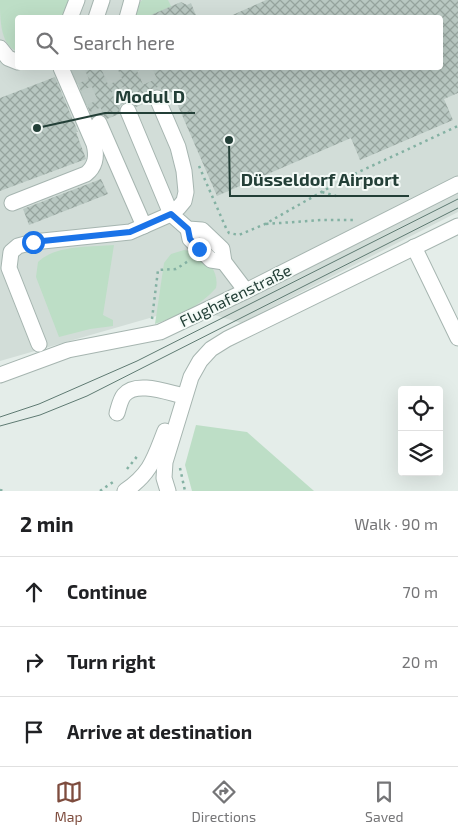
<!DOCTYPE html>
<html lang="en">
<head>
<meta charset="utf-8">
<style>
  :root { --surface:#fff; --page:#f2f2f2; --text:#202124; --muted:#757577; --line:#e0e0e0; --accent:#7e4c3e }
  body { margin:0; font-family:"Exo 2",sans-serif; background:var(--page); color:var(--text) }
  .controls { position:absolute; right:15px; bottom:15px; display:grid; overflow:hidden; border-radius:5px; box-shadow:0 5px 20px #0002 }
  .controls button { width:45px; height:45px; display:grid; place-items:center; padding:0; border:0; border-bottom:1px solid var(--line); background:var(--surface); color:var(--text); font:25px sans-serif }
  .stop { position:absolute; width:15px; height:15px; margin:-11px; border:4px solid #1a73e8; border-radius:50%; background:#fff }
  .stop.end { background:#1a73e8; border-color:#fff; box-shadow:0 1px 5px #0008 }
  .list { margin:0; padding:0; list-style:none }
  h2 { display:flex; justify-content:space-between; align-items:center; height:65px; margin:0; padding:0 20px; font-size:21px }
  h2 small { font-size:16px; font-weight:400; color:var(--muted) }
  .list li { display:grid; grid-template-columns:32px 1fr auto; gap:15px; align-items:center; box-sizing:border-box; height:70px; padding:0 20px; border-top:1px solid var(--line) }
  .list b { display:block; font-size:19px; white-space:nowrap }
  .list em { font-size:16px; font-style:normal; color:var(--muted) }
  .icon { flex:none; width:28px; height:28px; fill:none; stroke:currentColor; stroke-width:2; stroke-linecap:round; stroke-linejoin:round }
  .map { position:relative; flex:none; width:458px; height:491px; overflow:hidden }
  .search { position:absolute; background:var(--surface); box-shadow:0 5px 20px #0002; left:15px; right:15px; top:15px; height:55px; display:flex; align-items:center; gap:12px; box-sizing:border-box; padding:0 18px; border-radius:5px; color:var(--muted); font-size:19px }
  .sheet { height:275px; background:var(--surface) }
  nav { display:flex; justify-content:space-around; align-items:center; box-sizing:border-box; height:70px; border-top:1px solid var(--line); background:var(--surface); font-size:14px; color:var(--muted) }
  nav a { display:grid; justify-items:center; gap:2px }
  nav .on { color:var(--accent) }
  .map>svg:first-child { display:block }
  .built { fill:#d2ddd8; fill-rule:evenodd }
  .grass { fill:#bddec6 }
  .building { fill:url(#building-cross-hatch) }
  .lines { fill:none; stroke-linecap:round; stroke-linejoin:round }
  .minor-tunnel { stroke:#bdcac5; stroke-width:15; stroke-dasharray:15 8; stroke-linecap:butt }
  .minor-casing { stroke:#a6b5b0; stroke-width:17 }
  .path { stroke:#84b1a3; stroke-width:2.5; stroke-dasharray:2.5 4; stroke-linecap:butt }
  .minor { stroke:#fff; stroke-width:15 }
  .tram { stroke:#5e7a72; stroke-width:1 }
  .route { stroke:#1a73e8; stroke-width:6 }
  .labels { text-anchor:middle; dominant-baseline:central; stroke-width:4; stroke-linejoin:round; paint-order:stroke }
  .street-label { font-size:16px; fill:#233f37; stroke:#f4faf7 }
  .leader { fill:none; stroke:#233f37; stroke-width:2 }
  .callout-dot { fill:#233f37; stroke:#f4faf7; stroke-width:2 }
  .callout-label { font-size:18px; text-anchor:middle; font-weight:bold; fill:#233f37; stroke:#f4faf7; stroke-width:4; stroke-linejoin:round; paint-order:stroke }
</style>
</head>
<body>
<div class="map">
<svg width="458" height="491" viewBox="0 0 458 491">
  <defs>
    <pattern id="building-cross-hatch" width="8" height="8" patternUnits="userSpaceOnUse" patternTransform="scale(1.25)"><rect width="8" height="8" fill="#b9c8c2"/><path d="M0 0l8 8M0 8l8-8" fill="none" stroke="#96a49e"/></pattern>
  </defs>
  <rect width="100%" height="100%" fill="#e4ede9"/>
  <!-- built -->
  <path class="built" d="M0 0H458V212L241 323 188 307 0 361ZM18 18H440V68H18Z"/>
  <!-- grass -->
  <g class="grass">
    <path d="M0 0H69L63 17 18 18 17 51C0 45 0 18 0 0Z"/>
    <polygon points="142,0 168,0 172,8 151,17 135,18 138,5"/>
    <path d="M114 245 103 315 113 320V326L90 329 59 337 36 277 38 262C55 245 90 247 114 245Z"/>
    <path d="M184 250C202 252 220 269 216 288 199 307 178 316 155 324L164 263 171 254Z"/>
    <polygon points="196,425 247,432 314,491 192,491 185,465"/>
  </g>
  <!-- building -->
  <g class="building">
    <polygon points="266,0 458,0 458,93 444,99 453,120 360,160 351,138 217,196 172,92 166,94 162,90 154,89 149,93 148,102 136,107 130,102 124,103 120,106 119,114 107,119 101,114 92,117 71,68 440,68 440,18 226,18"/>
    <polygon points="181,2 187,5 191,3 197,18 144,18"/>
    <polygon points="55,77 78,132 76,132 86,159 0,191 0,98"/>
    <polygon points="101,179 108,194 29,225 23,209"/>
  </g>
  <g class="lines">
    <!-- minor-tunnel -->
    <g class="minor-tunnel">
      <polyline points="76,68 99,123"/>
      <polyline points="109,68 128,111"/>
      <polyline points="144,68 157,98"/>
    </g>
    <defs>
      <g id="minor">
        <polyline points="70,18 77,0"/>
        <polyline points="96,18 102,0"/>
        <polyline points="127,18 132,0"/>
        <polyline points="0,48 8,58 18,62"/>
        <polyline points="128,111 171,214 188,229 202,230 222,249 224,262 246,291"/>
        <polyline points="99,123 144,226"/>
        <path d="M12 203 86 174C96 166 97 156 94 144L61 68"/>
        <polyline points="188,229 190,239 211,260 224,262"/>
        <polyline points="414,247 458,338"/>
        <polyline points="39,344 9,268 11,252 18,246 33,242 130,232 171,214 179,207 184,201 186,192 184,171 178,147 157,98"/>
        <polyline points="0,375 68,350 160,332 246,291 458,184"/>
        <path d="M117 413C119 407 120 400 124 395 136 380 169 393 184 396"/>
        <path d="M125 491C151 473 154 459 165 431"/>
        <polyline points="168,491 164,478 165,462 191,377 200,361 211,349 227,339 458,226"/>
      </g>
    </defs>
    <!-- minor casing -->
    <use href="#minor" class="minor-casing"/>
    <!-- path -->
    <g class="path">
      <polyline points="199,166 226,228 229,233 239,235 265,224 348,177 458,126"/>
      <polyline points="322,192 336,196"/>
      <polyline points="266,224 322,220 353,220"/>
      <polyline points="152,319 158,270 176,269 190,260"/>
      <polyline points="180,468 185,491"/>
      <polyline points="127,469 139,454"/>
      <polyline points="0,490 4,491"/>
      <polyline points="100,491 113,482"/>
    </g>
    <!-- minor -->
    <use href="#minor" class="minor"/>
    <!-- tram -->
    <g class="tram">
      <polyline points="0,417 39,404 137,361 458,199"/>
      <polyline points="0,426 40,415 87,396 458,208"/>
    </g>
  </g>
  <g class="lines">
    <!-- route -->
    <polyline class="route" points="33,242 130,232 171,214 188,229 190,239 199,249"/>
  </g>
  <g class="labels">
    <!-- street labels -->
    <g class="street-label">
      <text transform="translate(235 295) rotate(-26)">Flughafenstraße</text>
    </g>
  </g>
  <!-- callouts -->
  <path class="leader" d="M37 128L105 113H195M229 140L230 196H409"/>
  <g class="callout-dot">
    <circle cx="37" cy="128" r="5"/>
    <circle cx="229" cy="140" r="5"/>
  </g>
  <g class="callout-label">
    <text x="150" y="103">Modul D</text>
    <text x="320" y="186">Düsseldorf Airport</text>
  </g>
</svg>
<div class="controls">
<button><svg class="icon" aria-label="locate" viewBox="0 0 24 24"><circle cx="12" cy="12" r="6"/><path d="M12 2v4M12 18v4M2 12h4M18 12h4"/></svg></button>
<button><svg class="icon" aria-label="layers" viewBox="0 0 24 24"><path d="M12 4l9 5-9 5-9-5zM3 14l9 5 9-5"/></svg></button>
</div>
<div class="stop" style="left:33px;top:242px"></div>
<div class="stop end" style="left:199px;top:249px"></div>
<div class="search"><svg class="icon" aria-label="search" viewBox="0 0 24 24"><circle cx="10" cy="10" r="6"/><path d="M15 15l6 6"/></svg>Search here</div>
</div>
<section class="sheet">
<h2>2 min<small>Walk · 90 m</small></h2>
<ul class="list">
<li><svg class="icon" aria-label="ahead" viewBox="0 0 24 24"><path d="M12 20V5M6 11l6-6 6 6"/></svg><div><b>Continue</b></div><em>70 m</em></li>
<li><svg class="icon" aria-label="right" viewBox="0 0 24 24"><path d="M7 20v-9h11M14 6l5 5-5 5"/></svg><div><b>Turn right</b></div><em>20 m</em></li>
<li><svg class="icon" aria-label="arrive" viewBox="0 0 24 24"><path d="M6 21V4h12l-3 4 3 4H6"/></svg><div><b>Arrive at destination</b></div></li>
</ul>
</section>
<nav>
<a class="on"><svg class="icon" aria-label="map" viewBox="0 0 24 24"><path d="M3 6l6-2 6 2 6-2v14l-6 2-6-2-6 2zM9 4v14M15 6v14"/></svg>Map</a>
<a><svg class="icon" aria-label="directions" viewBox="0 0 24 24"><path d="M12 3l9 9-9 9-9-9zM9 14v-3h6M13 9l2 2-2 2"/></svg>Directions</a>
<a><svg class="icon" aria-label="saved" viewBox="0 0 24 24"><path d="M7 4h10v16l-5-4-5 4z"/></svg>Saved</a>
</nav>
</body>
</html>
